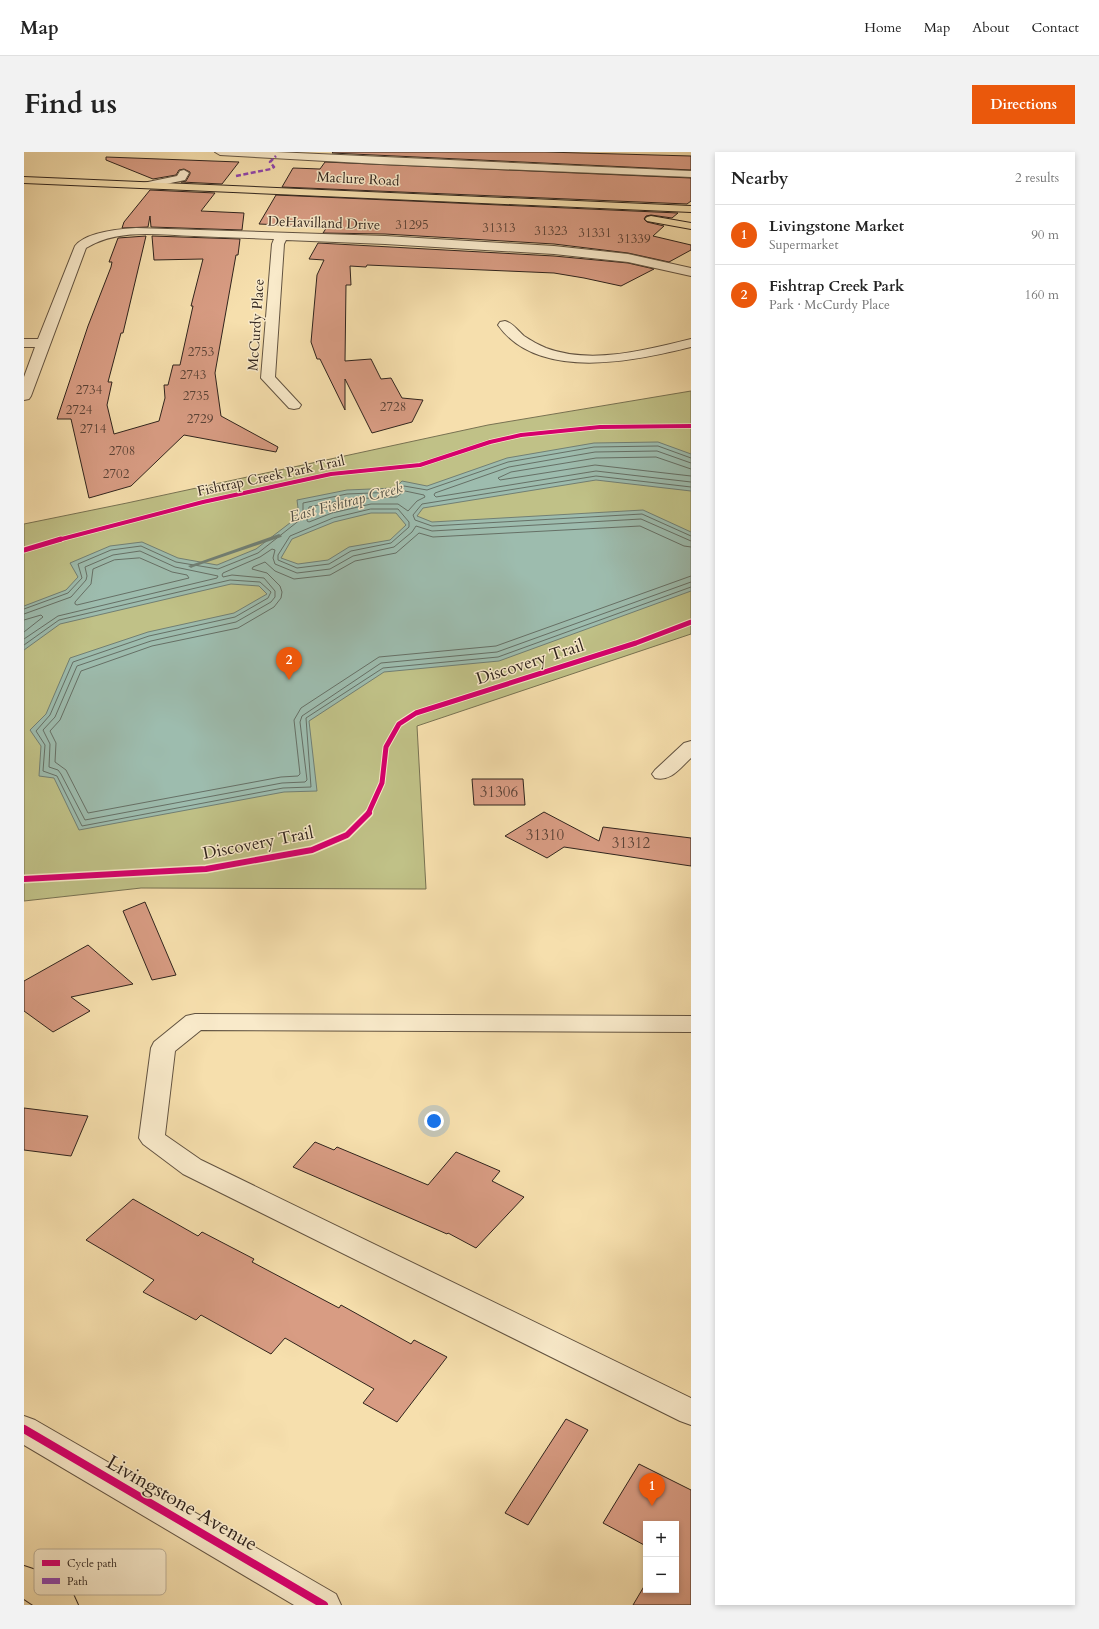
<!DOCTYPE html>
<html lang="en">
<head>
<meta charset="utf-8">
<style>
  :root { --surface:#fff; --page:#f2f2f2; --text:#222; --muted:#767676; --line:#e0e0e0; --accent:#ea580c }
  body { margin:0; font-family:Cardo,serif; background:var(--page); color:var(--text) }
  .controls { position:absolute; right:12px; bottom:12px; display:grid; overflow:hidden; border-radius:0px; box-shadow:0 2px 6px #0003 }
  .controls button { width:36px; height:36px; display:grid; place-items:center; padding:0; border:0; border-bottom:1px solid var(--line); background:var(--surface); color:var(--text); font:20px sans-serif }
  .you { position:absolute; left:410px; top:969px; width:14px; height:14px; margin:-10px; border:3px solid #fff; border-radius:50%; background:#1a73e8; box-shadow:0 0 0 6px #1a73e833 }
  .badge { display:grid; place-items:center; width:26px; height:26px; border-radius:50%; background:var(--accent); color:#fff; font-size:13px; font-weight:700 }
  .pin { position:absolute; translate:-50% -33px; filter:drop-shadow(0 1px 2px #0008) }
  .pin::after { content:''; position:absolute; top:21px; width:14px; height:12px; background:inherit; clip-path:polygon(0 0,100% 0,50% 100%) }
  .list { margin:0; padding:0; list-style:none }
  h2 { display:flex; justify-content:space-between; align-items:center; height:52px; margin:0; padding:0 16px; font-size:17px }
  h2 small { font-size:13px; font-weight:400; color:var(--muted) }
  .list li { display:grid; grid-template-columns:26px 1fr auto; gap:12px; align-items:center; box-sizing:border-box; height:60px; padding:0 16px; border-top:1px solid var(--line) }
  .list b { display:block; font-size:15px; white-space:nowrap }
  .list p { margin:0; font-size:13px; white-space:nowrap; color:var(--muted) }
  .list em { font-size:13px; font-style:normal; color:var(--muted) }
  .map { position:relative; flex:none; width:667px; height:1453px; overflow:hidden; border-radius:0px }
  header { display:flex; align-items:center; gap:24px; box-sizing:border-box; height:56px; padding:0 20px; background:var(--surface); border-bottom:1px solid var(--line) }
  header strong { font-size:19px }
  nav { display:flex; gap:22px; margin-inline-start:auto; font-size:14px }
  .intro { display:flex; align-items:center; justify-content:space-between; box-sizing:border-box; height:96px; padding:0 24px }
  h1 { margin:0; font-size:28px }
  .button { padding:10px 18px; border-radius:0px; background:var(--accent); color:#fff; font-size:14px; font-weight:700 }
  main { display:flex; gap:24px; padding:0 24px }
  aside { flex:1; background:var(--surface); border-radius:0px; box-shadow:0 2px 6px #0003 }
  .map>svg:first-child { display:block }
  .green { fill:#c0c187; stroke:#787252 }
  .water { fill:#9dbcae; stroke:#717f74; fill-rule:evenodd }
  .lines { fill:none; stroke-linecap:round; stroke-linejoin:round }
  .shore { stroke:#667066; stroke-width:1 }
  .stream { fill:#717f74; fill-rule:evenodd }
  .building { fill:#d89c83; stroke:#30241d }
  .minor-casing { stroke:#625341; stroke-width:2 }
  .major-casing { stroke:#30241d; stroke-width:2 }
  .highway-casing { stroke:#30241d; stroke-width:2 }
  .minor { fill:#f9eaca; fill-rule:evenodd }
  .major { fill:#f6dfad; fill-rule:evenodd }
  .highway { fill:#f6dfad; fill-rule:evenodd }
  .quiet { stroke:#8e44ad; stroke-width:2.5; stroke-dasharray:5 2.5; stroke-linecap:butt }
  .cycleway-far3-casing { stroke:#f9eaca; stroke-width:5.5 }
  .cycleway-far2-casing { stroke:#f9eaca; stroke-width:7 }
  .cycleway-far1-casing { stroke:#f9eaca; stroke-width:9 }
  .cycleway-casing { stroke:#f9eaca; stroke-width:10 }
  .cycleway-far3 { stroke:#d6006c; stroke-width:4 }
  .cycleway-far2 { stroke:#d6006c; stroke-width:5 }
  .cycleway-far1 { stroke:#d6006c; stroke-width:6 }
  .cycleway { stroke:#d6006c; stroke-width:8 }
  .labels { text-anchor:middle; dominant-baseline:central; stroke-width:3; stroke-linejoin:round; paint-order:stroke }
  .far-number-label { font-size:13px; fill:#5a4236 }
  .far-street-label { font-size:14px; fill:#30241d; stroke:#f9eaca }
  .far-water-label { font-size:15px; font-style:italic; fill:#515248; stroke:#f9eaca }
  .number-label { font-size:15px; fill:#5a4236 }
  .street-label { font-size:17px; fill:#30241d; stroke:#f9eaca }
  .near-street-label { font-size:20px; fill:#30241d; stroke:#f9eaca }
  .key { fill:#f9eaca; stroke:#bdaf96; stroke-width:1 }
  .key-label { font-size:11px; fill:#30241d }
</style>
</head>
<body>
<header>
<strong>Map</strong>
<nav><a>Home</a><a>Map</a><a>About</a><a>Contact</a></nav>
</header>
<div class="intro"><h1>Find us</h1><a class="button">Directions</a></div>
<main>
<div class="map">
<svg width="667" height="1453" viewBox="0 0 667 1453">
  <rect width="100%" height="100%" fill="#f6dfad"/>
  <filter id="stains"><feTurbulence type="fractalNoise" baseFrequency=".005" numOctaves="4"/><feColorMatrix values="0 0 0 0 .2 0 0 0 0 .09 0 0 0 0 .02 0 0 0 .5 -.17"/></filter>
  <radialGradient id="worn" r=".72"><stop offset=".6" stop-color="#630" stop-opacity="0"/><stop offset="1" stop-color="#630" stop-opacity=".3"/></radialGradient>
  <!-- green -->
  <polygon class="green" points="667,239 667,482 393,574 402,737 117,736 0,749 0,372 103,351 464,273"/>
  <!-- water -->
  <path class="water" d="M634 290 667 302V339L572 328 399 356 393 364 408 370 619 358 667 380V439L475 509 360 520 285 569 293 639 260 640 55 678 30 626 15 624 17 594 6 578 22 562 46 506 124 480 210 461 243 442 235 434 207 432 36 472 0 498V454L42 438 54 425 46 411 86 394 118 390 154 406 193 413 232 397 275 364 273 348 323 338 371 336 378 329 403 334 483 306 570 291ZM347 361H372L382 373 366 388 325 395 304 408 274 412 257 406 268 387 310 370Z"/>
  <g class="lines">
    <!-- shore -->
    <g class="shore">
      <polyline points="667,311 633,299 571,300 485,315 411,341 410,343 412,345 572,319 667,330"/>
      <polyline points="667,317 632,305 572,306 487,320 474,326 476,328 571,313 667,324"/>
      <polyline points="667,335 572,324 398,352 389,363 391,368 408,374 618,362 667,384"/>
      <polygon points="381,339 400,343 401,345 393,349 384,359 374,352 347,352 308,361 285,370 283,369 285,355 324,347 372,345"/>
      <polygon points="347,357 374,357 385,370 385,375 367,391 327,399 305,412 273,416 254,408 254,403 266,384 309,366"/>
      <polyline points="667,389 617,367 408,379 392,374 388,380 370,395 329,404 306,417 273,421 251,412 249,406 251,398 248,397 236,405 199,421 198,423 199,425 208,423 240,426 251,439 251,445 247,450 212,470 127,489 53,514 31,565 19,578 26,592 25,615 34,618 37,622 61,668 258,631 281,630 283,628 276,570 278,564 357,511 473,500 667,430"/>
      <polyline points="667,395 660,394 616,374 409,385 395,381 372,401 331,409 306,423 270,427 251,419 241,410 229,415 228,417 243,421 256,434 258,440 257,446 250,455 214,476 128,494 57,519 36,568 26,579 32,591 31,610 42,618 64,661 257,625 274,624 276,622 270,568 277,556 355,505 472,494 667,424"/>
      <polygon points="116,406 148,420 163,423 165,426 53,453 51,452 51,450 67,432 69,417 90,408"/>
      <polyline points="0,457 44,441 58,426 54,412 87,398 117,394 152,410 194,417 234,401 277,367 279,364 279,351 323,342 371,340 380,334 403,338 484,310 570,295 634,294 667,306"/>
      <polyline points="0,462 47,445 62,428 63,424 61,415 89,403 116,399 151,415 194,424 193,426 34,464 0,487"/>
      <polyline points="0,468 17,463 19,465 0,480"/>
      <polyline points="0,493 35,468 206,428 236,430 247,440 244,446 211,465 125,484 49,510 26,563 12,579 21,593 19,619 33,624 58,674 259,636 287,635 282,566 359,516 474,505 667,435"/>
    </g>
    <!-- stream -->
    <polygon class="stream" points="255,382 258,384 257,385 169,415 167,416 164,414"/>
  </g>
  <!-- building -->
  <g class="building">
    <polygon points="309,0 521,0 667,4 667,18 308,1"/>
    <polygon points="82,5 215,10 198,32 157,30 162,29 166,22 166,20 160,17 155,18 152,23 129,27 82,8"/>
    <polygon points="301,10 667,26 667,49 663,52 258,35 269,16 296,17"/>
    <polygon points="126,38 191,41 177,59 220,61 218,78 127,75 126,64 124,75 98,76 100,70"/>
    <polygon points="252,43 654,61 648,66 627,63 622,64 620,67 623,70 640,74 629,84 667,93 667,98 645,110 604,101 530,92 361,82 299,81 303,75 235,72"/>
    <polygon points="122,84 99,181 97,181 84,230 88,230 83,253 90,282 135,269 141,246 140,233 144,233 149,213 156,213 169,154 167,154 179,107 130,108 128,84 216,87 214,103 212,103 191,221 197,264 254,295 252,300 160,283 107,334 65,346 47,267 33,267 64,174 87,115 88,110 85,110 94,86"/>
    <polygon points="294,91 530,104 604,111 630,117 597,134 560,126 530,121 343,113 342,115 326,114 327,133 322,133 321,209 347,207 357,227 367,226 378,246 399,248 388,270 348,281 321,227 321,258 296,207 293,207 287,190 293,123 300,108 285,107"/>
    <polygon points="448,627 499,627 501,653 450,653"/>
    <polygon points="520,660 575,689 579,675 667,686 667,714 540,695 523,706 481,684"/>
    <polygon points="121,750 152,823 128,828 99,759"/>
    <polygon points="64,793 109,832 47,845 66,859 29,880 0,859 0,829"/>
    <polygon points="0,956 64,964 47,1004 0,998"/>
    <polygon points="291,990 310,998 313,995 404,1033 432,1000 476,1019 468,1029 500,1045 452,1096 424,1081 423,1082 269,1015"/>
    <polygon points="109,1047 174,1084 178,1080 230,1107 228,1110 315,1156 317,1153 387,1192 390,1188 423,1205 373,1270 339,1251 350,1237 261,1186 247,1202 177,1163 172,1168 119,1140 130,1128 62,1088"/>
    <polygon points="542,1267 564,1278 504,1373 481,1361"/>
    <polygon points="615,1312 667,1338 667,1453 609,1453 622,1431 622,1438 652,1438 652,1372 622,1372 622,1394 579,1371"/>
  </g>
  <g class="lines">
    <defs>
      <g id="minor">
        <polygon points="191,0 251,0 667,19 667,25 356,12 196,3"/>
        <polygon points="160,18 165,21 161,28 123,36 118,33 119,31 153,24 156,19"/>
        <path d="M112 76 361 84 530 94 604 102 667 116V124L604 110 530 102 361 92 262 88 260 92 251 225 277 253 275 256 270 257 265 256 237 226 248 92 250 87C224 86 197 85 170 84 135 83 94 76 62 96L7 244 5 247 0 248V225L11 195H0V187H14L51 94C62 80 95 77 112 76Z"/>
        <path d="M481 169C489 171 494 179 500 184 506 188 515 193 522 196 568 213 621 198 667 187V195C611 209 514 230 474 173L476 170Z"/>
        <path d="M667 589V606C656 616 647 630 631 626L628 622 631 618 660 591Z"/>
        <polygon points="171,862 667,864 667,880 177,878 151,899 141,983 177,1008 667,1246 667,1273 656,1269 159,1022 119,992 115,986 127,896 130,890 162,864"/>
        <polygon points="0,1264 11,1268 312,1442 317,1453 270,1453 0,1293"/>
      </g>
      <g id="major">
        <polygon points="0,25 667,54 667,60 0,31"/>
        <polygon points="627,64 667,71 667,77 623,69 621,67 623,65"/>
      </g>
      <polygon id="highway" points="0,1414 12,1418 49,1442 54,1453 9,1453 0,1447"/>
    </defs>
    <!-- minor casing -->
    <use href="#minor" class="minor-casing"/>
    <!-- major casing -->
    <use href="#major" class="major-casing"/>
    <!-- highway casing -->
    <use href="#highway" class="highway-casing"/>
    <!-- minor -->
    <use href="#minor" class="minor"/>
    <!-- major -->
    <use href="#major" class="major"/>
    <!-- highway -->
    <use href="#highway" class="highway"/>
    <!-- quiet -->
    <polyline class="quiet" points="212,24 247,17 250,15 246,10 252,4"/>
    <defs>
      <polyline id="cycleway-far3" points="34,388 179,350 307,322 396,313 466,290 497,283 576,275 667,274"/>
      <g id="cycleway-far2">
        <polyline points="0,398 37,387"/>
        <polyline points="344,662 358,631 362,595 375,572 392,561 612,491 667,470"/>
      </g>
      <polyline id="cycleway-far1" points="0,727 182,717 288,698 323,683 345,661"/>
      <polyline id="cycleway" points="0,1277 300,1453"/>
    </defs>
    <!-- cycleway-far3 casing -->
    <use href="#cycleway-far3" class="cycleway-far3-casing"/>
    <!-- cycleway-far2 casing -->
    <use href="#cycleway-far2" class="cycleway-far2-casing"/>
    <!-- cycleway-far1 casing -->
    <use href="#cycleway-far1" class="cycleway-far1-casing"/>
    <!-- cycleway casing -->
    <use href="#cycleway" class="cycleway-casing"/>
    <!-- cycleway-far3 -->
    <use href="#cycleway-far3" class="cycleway-far3"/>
    <!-- cycleway-far2 -->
    <use href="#cycleway-far2" class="cycleway-far2"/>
    <!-- cycleway-far1 -->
    <use href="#cycleway-far1" class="cycleway-far1"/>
    <!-- cycleway -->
    <use href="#cycleway" class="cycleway"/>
  </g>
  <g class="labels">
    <!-- far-number labels -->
    <g class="far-number-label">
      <text x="388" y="73">31295</text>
      <text x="475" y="76">31313</text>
      <text x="527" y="79">31323</text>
      <text x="571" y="81">31331</text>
      <text x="610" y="87">31339</text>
      <text x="177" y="200">2753</text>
      <text x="169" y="223">2743</text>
      <text x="65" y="238">2734</text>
      <text x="172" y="244">2735</text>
      <text x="369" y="255">2728</text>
      <text x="55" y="258">2724</text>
      <text x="176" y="267">2729</text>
      <text x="69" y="277">2714</text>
      <text x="98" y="299">2708</text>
      <text x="92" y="322">2702</text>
    </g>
    <!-- far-street labels -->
    <g class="far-street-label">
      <text transform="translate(334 27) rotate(3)">Maclure Road</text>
      <text transform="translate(300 71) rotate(2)">DeHavilland Drive</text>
      <text transform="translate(232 173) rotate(-86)">McCurdy Place</text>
      <text transform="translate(247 324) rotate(-12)">Fishtrap Creek Park Trail</text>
    </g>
    <!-- far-water labels -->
    <g class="far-water-label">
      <text transform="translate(322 350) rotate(-15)">East Fishtrap Creek</text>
    </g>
    <!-- number labels -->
    <g class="number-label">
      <text x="475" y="640">31306</text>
      <text x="521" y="683">31310</text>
      <text x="607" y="691">31312</text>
    </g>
    <!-- street labels -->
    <g class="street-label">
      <text transform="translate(506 510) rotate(-18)">Discovery Trail</text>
      <text transform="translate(234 691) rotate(-11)">Discovery Trail</text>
    </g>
    <!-- near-street labels -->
    <g class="near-street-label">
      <text transform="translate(158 1351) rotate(30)">Livingstone Avenue</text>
    </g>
  </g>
  <!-- legend -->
  <rect x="10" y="1397" width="132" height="46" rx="6" class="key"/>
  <rect x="18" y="1408" width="18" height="6" fill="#d6006c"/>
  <rect x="18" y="1426" width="18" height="6" fill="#8e44ad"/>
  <g class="key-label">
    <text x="43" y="1415">Cycle path</text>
    <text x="43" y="1433">Path</text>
  </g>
  <rect width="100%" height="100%" filter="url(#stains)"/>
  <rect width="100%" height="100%" fill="url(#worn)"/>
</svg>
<div class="controls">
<button>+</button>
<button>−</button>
</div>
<div class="you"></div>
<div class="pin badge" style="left:628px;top:1354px">1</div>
<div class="pin badge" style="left:265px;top:528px">2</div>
</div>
<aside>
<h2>Nearby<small>2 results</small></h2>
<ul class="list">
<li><span class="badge">1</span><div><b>Livingstone Market</b><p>Supermarket</p></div><em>90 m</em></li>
<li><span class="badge">2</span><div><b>Fishtrap Creek Park</b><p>Park · McCurdy Place</p></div><em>160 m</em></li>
</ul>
</aside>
</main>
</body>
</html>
